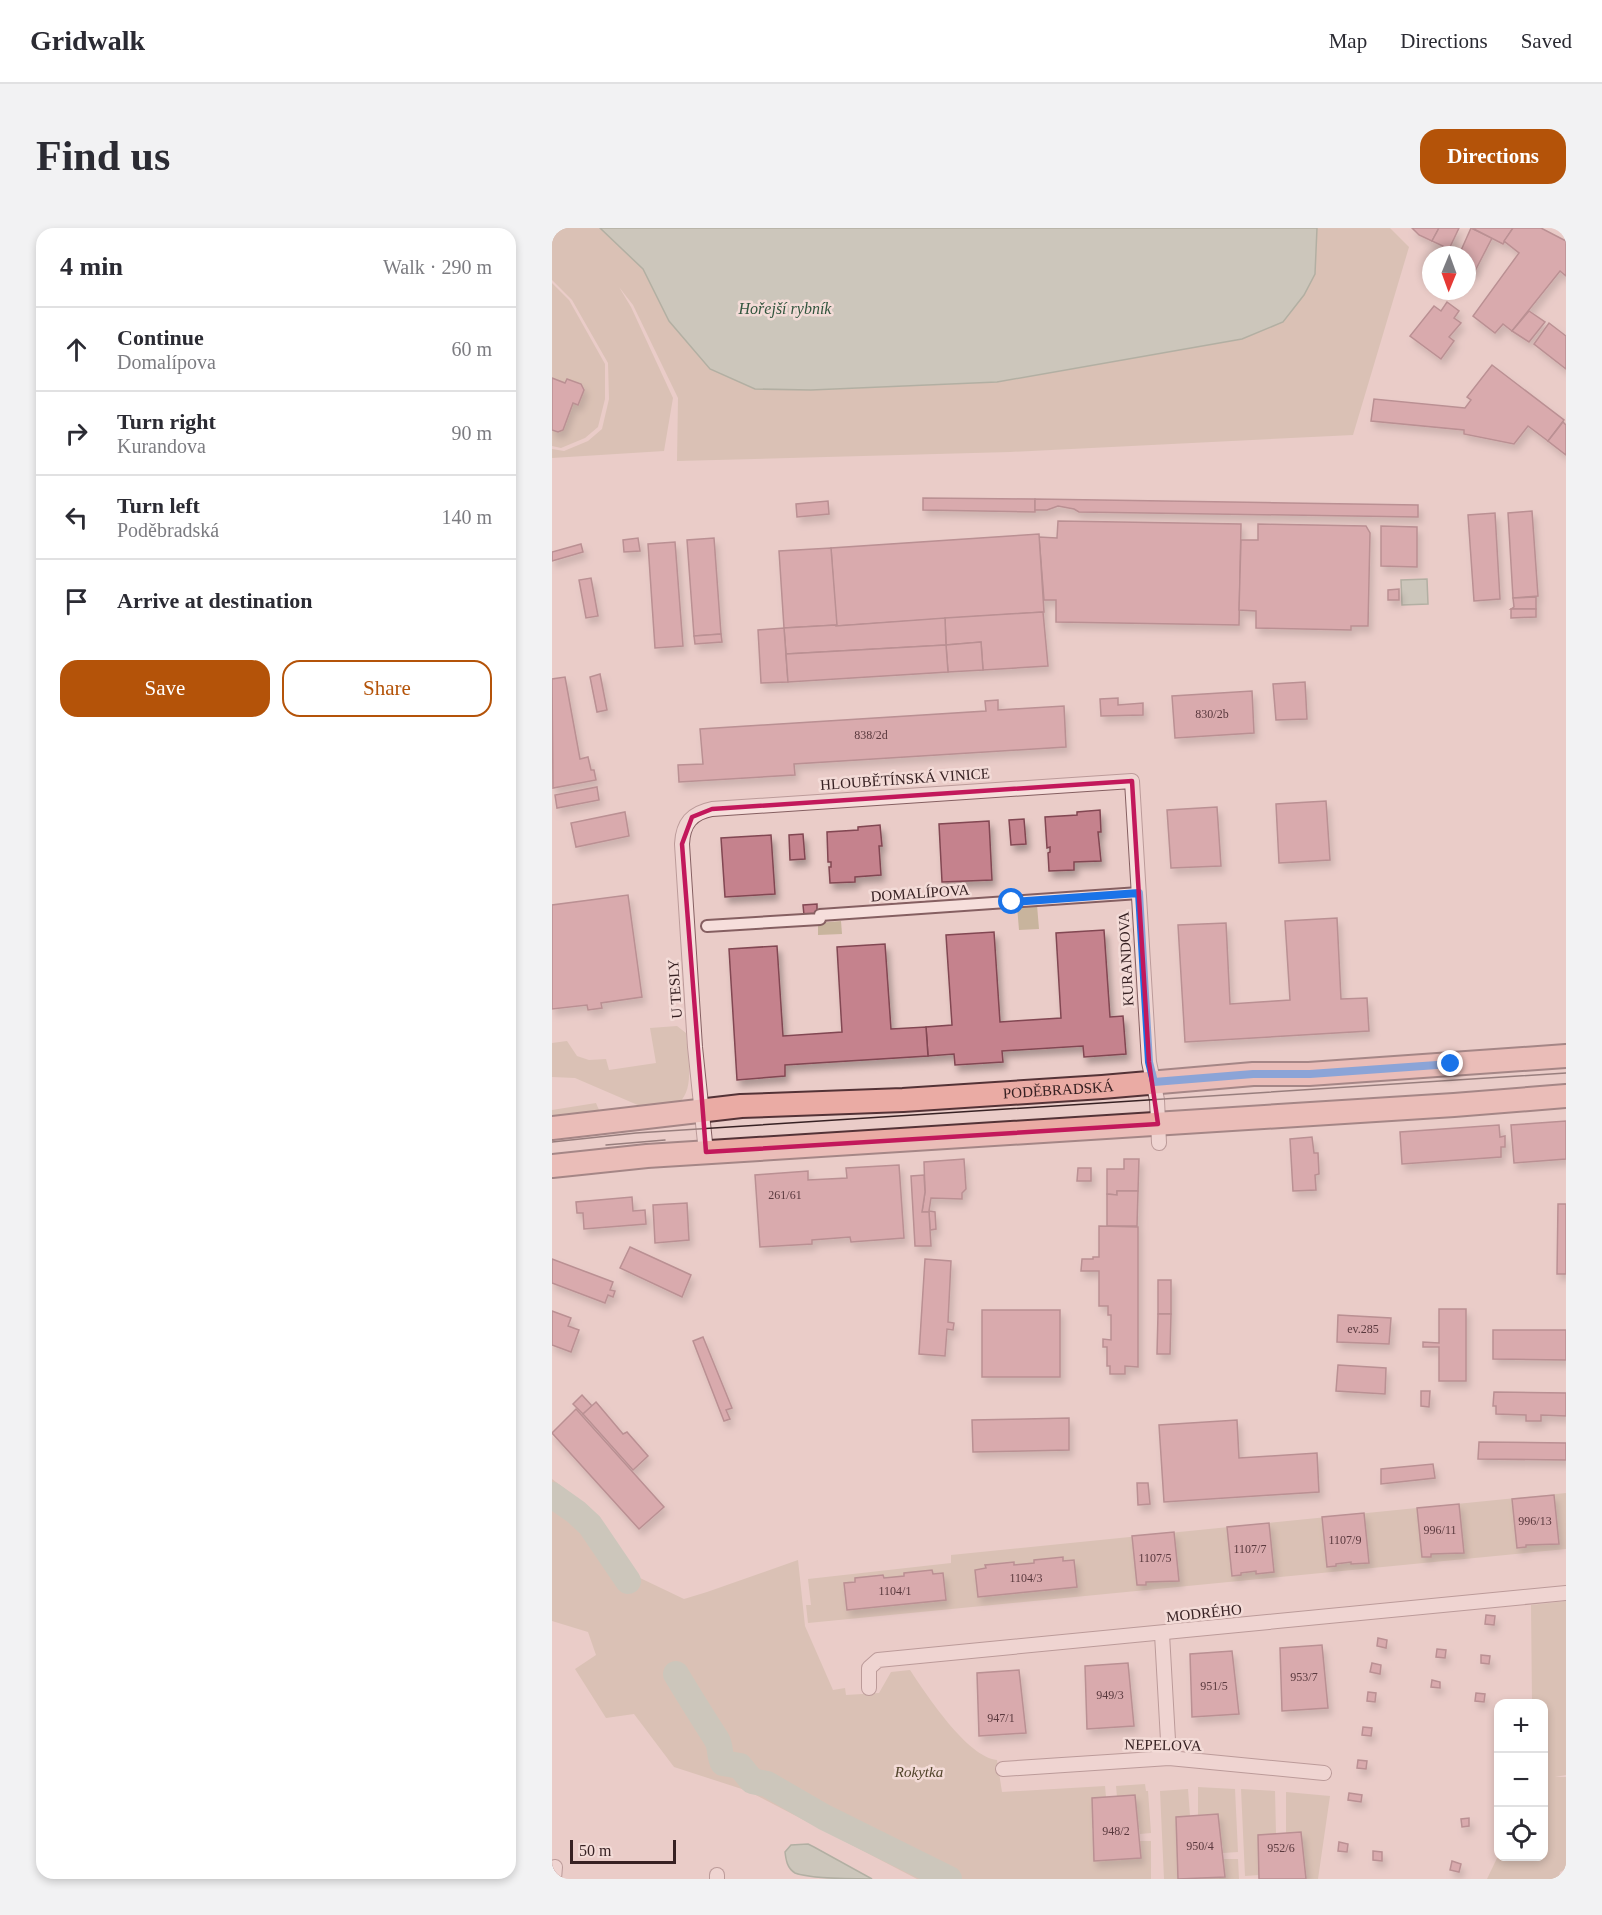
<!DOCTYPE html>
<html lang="en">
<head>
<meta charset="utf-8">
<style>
  :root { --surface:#fff; --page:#f2f2f3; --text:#2b2b33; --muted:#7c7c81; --line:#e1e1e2; --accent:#b45309 }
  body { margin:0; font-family:"Times New Roman",serif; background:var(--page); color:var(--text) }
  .controls { position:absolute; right:18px; bottom:18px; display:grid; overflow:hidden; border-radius:12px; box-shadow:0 3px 9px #0003 }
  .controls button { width:54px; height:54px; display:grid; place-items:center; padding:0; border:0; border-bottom:2px solid var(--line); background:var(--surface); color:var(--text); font:30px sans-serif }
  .compass { position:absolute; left:870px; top:18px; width:54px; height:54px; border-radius:50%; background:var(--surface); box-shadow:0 3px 9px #0003; rotate:181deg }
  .scale { position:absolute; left:18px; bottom:15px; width:106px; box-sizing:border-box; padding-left:6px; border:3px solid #372123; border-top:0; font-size:16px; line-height:21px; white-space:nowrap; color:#372123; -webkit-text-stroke:4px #f3dbd7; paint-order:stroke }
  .stop { position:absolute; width:18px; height:18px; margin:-14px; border:4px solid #1a73e8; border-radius:50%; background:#fff }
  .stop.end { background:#1a73e8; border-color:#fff; box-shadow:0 2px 6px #0008 }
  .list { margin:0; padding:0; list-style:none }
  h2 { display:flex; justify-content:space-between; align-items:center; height:78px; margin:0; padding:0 24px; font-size:26px }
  h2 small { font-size:20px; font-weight:400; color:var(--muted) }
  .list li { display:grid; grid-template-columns:39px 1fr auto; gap:18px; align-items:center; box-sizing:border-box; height:84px; padding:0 24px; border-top:2px solid var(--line) }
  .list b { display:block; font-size:22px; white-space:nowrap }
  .list p { margin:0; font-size:20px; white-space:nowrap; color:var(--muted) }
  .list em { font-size:20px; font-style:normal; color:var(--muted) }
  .actions { display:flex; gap:12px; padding:18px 24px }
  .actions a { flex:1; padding:14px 0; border:2px solid var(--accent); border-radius:18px; text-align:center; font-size:21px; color:var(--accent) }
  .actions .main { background:var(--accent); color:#fff }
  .icon { flex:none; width:33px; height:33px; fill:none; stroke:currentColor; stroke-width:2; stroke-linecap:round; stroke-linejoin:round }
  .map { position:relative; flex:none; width:1014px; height:1651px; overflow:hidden; border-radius:18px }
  header { display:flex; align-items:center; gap:36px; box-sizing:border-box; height:84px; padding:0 30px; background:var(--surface); border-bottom:2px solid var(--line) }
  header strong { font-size:28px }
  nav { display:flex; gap:33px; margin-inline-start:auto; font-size:21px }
  .intro { display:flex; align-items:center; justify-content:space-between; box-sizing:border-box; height:144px; padding:0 36px }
  h1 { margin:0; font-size:42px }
  .button { padding:15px 27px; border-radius:18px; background:var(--accent); color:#fff; font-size:21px; font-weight:700 }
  main { display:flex; gap:36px; padding:0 36px }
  aside { flex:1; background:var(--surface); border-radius:18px; box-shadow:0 3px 9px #0003 }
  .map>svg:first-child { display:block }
  .green { fill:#c8b49d; fill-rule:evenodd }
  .water { fill:#a9bfab; stroke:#708d75; stroke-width:1.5 }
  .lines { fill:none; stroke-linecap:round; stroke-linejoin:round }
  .river { stroke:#a9bfab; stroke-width:26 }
  .building { fill:#c5828d; stroke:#824752; stroke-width:1.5; filter:url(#shadow) }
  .pedestrian-casing { stroke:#855f61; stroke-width:14 }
  .minor-casing { stroke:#855f61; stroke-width:16 }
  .primary-casing { stroke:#533236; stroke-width:26 }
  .pedestrian { stroke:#f6dedb; stroke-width:10 }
  .minor { stroke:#f6dedb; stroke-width:14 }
  .primary { stroke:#eaaba4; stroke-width:22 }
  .tram { stroke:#372123; stroke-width:1.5 }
  .route { stroke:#1a73e8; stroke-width:8 }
  .marked { fill:none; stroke:#c2185b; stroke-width:4.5; stroke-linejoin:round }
  .labels { text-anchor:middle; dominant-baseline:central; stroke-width:5; stroke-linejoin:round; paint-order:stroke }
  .number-label { font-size:12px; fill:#5a393e }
  .street-label { font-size:15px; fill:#372123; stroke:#f3dbd7 }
  .park-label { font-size:15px; font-style:italic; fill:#51442a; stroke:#f3dbd7 }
  .water-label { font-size:16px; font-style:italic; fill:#32553e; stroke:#f3dbd7 }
</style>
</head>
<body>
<header>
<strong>Gridwalk</strong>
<nav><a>Map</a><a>Directions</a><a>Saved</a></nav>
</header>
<div class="intro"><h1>Find us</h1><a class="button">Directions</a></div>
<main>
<aside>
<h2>4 min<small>Walk · 290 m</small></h2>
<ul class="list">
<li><svg class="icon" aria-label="ahead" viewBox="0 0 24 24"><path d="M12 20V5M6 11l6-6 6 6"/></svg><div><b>Continue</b><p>Domalípova</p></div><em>60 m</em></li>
<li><svg class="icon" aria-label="right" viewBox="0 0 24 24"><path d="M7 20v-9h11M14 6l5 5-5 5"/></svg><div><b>Turn right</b><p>Kurandova</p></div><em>90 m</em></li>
<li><svg class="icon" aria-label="left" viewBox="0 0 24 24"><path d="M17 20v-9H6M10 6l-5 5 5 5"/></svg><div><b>Turn left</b><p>Poděbradská</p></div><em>140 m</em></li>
<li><svg class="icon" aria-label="arrive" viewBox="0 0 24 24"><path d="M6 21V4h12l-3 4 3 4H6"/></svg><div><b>Arrive at destination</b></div></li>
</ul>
<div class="actions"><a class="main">Save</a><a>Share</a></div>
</aside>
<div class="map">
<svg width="1014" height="1651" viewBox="0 0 1014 1651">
  <defs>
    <filter id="shadow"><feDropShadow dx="3.5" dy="6" stdDeviation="3" flood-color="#0004"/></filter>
  </defs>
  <rect width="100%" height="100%" fill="#eaccc8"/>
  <!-- green -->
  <g class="green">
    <polygon points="0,0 48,0 91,41 117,93 203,161 259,162 445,154 690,111 763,45 765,0 838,0 857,19 801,207 458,224 125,233 126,170 81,77 67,59 79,79 121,170 112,223 0,230 0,221 12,223 36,213 50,201 57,171 56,135 20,72 0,52"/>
    <polygon points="0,55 17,72 53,136 53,171 46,199 33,210 9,220 0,218 0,202 6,204 11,202 21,175 26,177 32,162 29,156 15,151 13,155 0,150"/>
    <polygon points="485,677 487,701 467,702 465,678"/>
    <polygon points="289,693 290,706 266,707 266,695"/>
    <path d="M125 798 134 805C135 827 144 859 127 875L88 878 23 850 0 849V815L15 813 25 828 37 832 54 831 57 842 104 835 98 800Z"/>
    <polygon points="44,875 47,882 0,890 0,882"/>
    <path d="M0 1251 37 1279 88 1350 132 1371 155 1364 246 1332 253 1398 281 1462 293 1460 294 1467 327 1465 339 1444 358 1442C374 1466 415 1529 445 1532L450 1564 553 1558 554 1569 542 1600H540L543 1633 589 1630 588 1613H599V1651H365L196 1563 122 1539 82 1486 54 1490 23 1441 44 1427 36 1404 0 1393Z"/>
    <path d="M1014 1265V1321L256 1395 254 1377H259L256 1351 399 1335V1327ZM1002 1267 1007 1316 974 1317V1319L965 1320 960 1271ZM907 1276 912 1325 879 1326V1329H870L865 1281ZM770 1290V1289L817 1335 799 1336V1334L775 1339ZM717 1295 722 1344 704 1345V1343L680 1348 675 1299ZM622 1304 627 1353 594 1354 593 1357H585L580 1309ZM511 1329V1333L522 1332 524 1359 426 1369 423 1342 434 1340V1336L461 1334 462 1337 482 1335V1332ZM380 1342 381 1346 391 1345 393 1372 295 1382 292 1355 303 1353V1350L331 1347 332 1350 352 1348V1345Z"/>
    <polygon points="1014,1373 1014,1547 1003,1549 1014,1549 1014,1641 1008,1644 1007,1651 935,1651 946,1628 992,1628 992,1476 980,1475 979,1377"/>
    <polygon points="593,1556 594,1563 596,1563 599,1605 588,1606 587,1599 585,1599 565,1569 564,1558"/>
    <polygon points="646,1559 683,1561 686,1624 671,1625 671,1618 669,1617 666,1586 646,1587"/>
    <polygon points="636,1561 638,1588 624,1589 626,1651 612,1651 608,1563"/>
    <polygon points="689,1561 723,1563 724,1606 708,1639 706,1639 707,1647 693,1648"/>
    <polygon points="734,1564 778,1568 766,1651 754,1651 753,1634 751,1634 734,1605"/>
    <polygon points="672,1631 686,1631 687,1651 644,1651 673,1649"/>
  </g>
  <!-- water -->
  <g class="water">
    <polygon points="48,0 765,0 763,46 752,67 731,94 690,111 445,154 259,162 203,161 158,141 117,93 91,41"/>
    <polygon points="875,351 876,376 850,377 849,352"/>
    <path d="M256 1616 262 1619 320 1651C300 1651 259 1651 243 1645 235 1640 234 1632 233 1624L239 1617Z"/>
  </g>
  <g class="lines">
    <!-- river -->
    <g class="river">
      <polyline points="0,1267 24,1284 38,1297 76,1353"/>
      <path d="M124 1446C137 1468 151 1490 165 1512 169 1519 167 1527 171 1535L188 1538 200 1553 215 1556 272 1589 397 1651"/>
    </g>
  </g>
  <!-- building -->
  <g class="building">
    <polygon points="860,0 887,0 880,13 867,7"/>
    <polygon points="887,0 907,0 897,21 880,13"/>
    <polygon points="919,0 940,10 922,45 915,41 915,27 907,27"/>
    <polygon points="920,0 961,0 951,16"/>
    <polygon points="961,0 989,0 1014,13 1014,48 1008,43 960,103 951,96 943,105 921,88 967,25 952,13"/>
    <polygon points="895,74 907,83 902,90 909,95 897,109 902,113 889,131 858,108 882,78 889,83"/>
    <polygon points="977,83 993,94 977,114 960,103"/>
    <polygon points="997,95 1014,108 1014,141 982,116"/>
    <polygon points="940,137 1012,192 996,213 976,198 962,216 912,206 912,202 819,193 822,171 913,180 919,172 915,169"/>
    <polygon points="0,150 13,155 15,151 29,156 32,162 26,177 21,175 11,202 6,204 0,202"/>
    <polygon points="1011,194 1014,197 1014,227 996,213"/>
    <polygon points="371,270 483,271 483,284 371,282"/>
    <polygon points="483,271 866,277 866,289 527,284 522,281 506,278 495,282 483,282"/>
    <polygon points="276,273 277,286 245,289 244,276"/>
    <polygon points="980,283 986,368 961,370 956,285"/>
    <polygon points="943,285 948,371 922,373 916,287"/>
    <polygon points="506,293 689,296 687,397 504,394 504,372 492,372 487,309 505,310"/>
    <polygon points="706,296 814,298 818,305 816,398 799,398 799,402 704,400 704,383 687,382 689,312 706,312"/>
    <polygon points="829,298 865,299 865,339 829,338"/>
    <polygon points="487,306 492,384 284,398 279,320"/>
    <polygon points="86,310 88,323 72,324 71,312"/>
    <polygon points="162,310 169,406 142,408 135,312"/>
    <polygon points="123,314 131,418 103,420 96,316"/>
    <polygon points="29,316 31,324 0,333 0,324"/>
    <polygon points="279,320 285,397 232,400 227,323"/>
    <polygon points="39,350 46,388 34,390 27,352"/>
    <polygon points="847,361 847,372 836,372 836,362"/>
    <polygon points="984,369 984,381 959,381 962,379 961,370"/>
    <polygon points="959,381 984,381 984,389 959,390"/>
    <polygon points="491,384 496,438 431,442 429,414 394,417 393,390"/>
    <polygon points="393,390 394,417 234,426 232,400 284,397 284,398"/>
    <polygon points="232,400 236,454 209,455 206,402"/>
    <polygon points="169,406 170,414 143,416 142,408"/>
    <polygon points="429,414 431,442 396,444 394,417"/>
    <polygon points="394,417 396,444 236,454 234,426"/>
    <polygon points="48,446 55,482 45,484 38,449"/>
    <polygon points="13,449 28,531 36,529 39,542 42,542 44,552 1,560 0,451"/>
    <polygon points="753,454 755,491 724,492 721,456"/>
    <polygon points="700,463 702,505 623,510 620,468"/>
    <polygon points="566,470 566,477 591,475 591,487 549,488 548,471"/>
    <polygon points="446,472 446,482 512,478 514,519 242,536 243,547 127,554 126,537 151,536 148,501 434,483 433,473"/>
    <polygon points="45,559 47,572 5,580 3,567"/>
    <polygon points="774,573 778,632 727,635 724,576"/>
    <polygon points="665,579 669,638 619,640 615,582"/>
    <polygon points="548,582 549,604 546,604 549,633 522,634 522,642 497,643 496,625 498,624 498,619 495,620 493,589 525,587 525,584"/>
    <polygon points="73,584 77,608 24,619 19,595"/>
    <polygon points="472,591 474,616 459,617 457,592"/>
    <polygon points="437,593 440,652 390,654 387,596"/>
    <polygon points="328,597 330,618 327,618 329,647 303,649 303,654 278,655 277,639 279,639 279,634 276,634 275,604 306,602 306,599"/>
    <polygon points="251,606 253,631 238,632 237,607"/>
    <polygon points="219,607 223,666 173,669 169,610"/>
    <polygon points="76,667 90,769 49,775 50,780 36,782 35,777 0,781 0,677"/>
    <polygon points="265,676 265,686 252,687 251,677"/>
    <polygon points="785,690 789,771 815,770 817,803 633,814 626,697 674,695 678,776 738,772 733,693"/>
    <polygon points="552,702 558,789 571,788 574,826 532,829 531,818 450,823 451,834 403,837 402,826 376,828 374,799 400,797 394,707 442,704 448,794 509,790 504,705"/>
    <polygon points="333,716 339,801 374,799 376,828 233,837 233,848 185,852 177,721 225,718 231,808 290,804 285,719"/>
    <polygon points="1014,893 1014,931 962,935 959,897"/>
    <polygon points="947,897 948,909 953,908 953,919 949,919 949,929 850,936 848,904"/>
    <polygon points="760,909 762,925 766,925 767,946 763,947 764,962 741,963 738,911"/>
    <polygon points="412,931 414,961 410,965 410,971 379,970 377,983 383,984 384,1001 378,1002 377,984 370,984 373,964 372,934"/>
    <polygon points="572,931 587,931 586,963 565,963 565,967 555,966 555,941 572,941"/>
    <polygon points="347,937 352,1010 299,1014 298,1009 260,1012 260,1016 208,1019 203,947 256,943 256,952 295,950 294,940"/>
    <polygon points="526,940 539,940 539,953 525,953"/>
    <polygon points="372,947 373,964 370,984 377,984 379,1018 363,1018 359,948"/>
    <polygon points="565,963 586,963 585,998 555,998 555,966 565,967"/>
    <polygon points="80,969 81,983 93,982 94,996 32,1001 31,985 25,985 24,974"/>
    <polygon points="135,975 137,1012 103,1015 101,977"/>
    <polygon points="1006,976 1014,976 1014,1046 1005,1046"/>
    <polygon points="547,998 586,999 586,1139 573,1138 573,1146 558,1146 558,1138 555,1138 555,1119 551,1119 551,1111 559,1112 559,1087 556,1087 556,1078 547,1078 547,1043 529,1043 530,1031 541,1031 541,1029 547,1029"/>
    <polygon points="78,1019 139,1047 130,1069 68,1040"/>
    <polygon points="0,1031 61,1054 58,1062 63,1063 61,1069 56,1067 53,1075 0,1055"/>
    <polygon points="373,1031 399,1033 396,1094 402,1095 401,1102 395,1101 393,1128 367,1126"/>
    <rect x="606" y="1052" width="13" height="34"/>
    <polygon points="887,1081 914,1081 914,1153 887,1153 887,1119 871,1119 871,1114 887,1115"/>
    <rect x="430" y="1082" width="78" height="67"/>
    <polygon points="0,1083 19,1090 16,1098 27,1102 19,1124 0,1117"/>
    <polygon points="606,1086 619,1086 618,1126 605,1126"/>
    <polygon points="786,1087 839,1090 837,1116 785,1114"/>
    <polygon points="941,1102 1014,1102 1014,1132 941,1131"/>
    <polygon points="151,1109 180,1180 174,1182 178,1191 172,1193 141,1113"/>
    <polygon points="786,1137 834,1140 833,1166 784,1163"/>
    <polygon points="869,1163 878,1163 877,1179 869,1178"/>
    <polygon points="942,1164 1014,1165 1014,1188 989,1187 989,1193 974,1193 974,1187 944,1186 944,1178 941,1178"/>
    <polygon points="30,1167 40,1178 31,1186 21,1176"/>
    <polygon points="44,1174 71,1206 75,1204 96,1228 81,1242 31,1186"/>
    <polygon points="24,1181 112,1279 87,1301 0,1205"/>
    <polygon points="517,1190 517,1222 421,1224 420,1192"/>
    <polygon points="685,1192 687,1230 765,1225 767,1264 612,1274 607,1197"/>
    <polygon points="927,1214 1014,1215 1014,1232 926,1231"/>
    <polygon points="881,1236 883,1250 829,1256 829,1241"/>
    <polygon points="585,1255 596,1255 598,1276 586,1277"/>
    <polygon points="1002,1267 1007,1316 974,1317 974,1319 965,1320 960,1271"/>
    <polygon points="907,1276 912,1325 879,1326 879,1329 870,1329 865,1280"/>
    <polygon points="812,1285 817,1335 799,1336 799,1334 784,1336 784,1338 775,1339 770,1289"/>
    <polygon points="717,1295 722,1344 704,1346 704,1343 689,1345 689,1347 680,1348 675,1299"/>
    <polygon points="622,1304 627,1353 594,1354 594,1357 585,1357 580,1308"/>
    <polygon points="511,1329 511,1333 522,1332 525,1359 426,1369 423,1342 434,1340 433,1337 462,1334 462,1337 482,1335 482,1332"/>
    <polygon points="380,1342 381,1346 391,1345 394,1372 295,1382 292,1355 303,1354 303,1350 331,1347 332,1350 352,1348 352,1345"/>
    <polygon points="934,1387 943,1388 942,1397 933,1396"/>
    <polygon points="826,1410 835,1412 834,1420 825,1418"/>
    <polygon points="770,1417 776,1480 730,1483 728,1420"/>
    <polygon points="885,1421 894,1422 893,1430 884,1429"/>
    <polygon points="680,1423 687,1486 640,1489 638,1426"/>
    <polygon points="929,1427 938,1428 937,1436 929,1435"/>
    <polygon points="576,1435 582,1498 535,1501 533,1438"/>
    <polygon points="820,1435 829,1437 828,1446 818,1444"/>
    <polygon points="467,1442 474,1505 427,1508 425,1445"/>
    <polygon points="880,1452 888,1454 888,1460 879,1459"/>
    <polygon points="816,1464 824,1465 823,1474 815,1473"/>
    <polygon points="924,1465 933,1466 932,1474 923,1473"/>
    <polygon points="811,1499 820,1500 819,1508 810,1507"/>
    <polygon points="806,1532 815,1533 814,1541 805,1540"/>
    <polygon points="797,1565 810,1567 809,1574 796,1572"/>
    <polygon points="583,1567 589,1630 542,1633 540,1570"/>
    <polygon points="666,1586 673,1649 626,1651 624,1589"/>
    <polygon points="917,1590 917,1598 910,1599 909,1591"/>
    <polygon points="749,1604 754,1651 707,1651 706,1607"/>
    <polygon points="787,1614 796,1616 795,1624 786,1623"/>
    <polygon points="821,1623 830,1624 830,1633 821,1632"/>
    <polygon points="900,1633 909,1636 907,1644 898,1642"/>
  </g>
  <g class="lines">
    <defs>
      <polyline id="pedestrian" points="155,698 268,691 268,687 587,665"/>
      <g id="minor">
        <path d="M154 924 143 819 130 616C131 595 140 585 160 581L580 553 597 834 605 872 607 915"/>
        <polyline points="610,1406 617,1530"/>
        <polyline points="317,1460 317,1440 326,1432 1014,1365"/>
        <polyline points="451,1541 617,1530 772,1545"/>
        <polyline points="2,1651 3,1639"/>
        <polyline points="165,1651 165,1647"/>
      </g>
      <g id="primary">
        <path id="s1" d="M0 900 189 878 351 872 550 859 701 846H757L1014 828"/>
        <polyline points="0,938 95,928 902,877 1014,868"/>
      </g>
    </defs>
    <!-- pedestrian casing -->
    <use href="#pedestrian" class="pedestrian-casing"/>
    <!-- minor casing -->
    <use href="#minor" class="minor-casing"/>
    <!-- primary casing -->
    <use href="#primary" class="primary-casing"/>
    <!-- pedestrian -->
    <use href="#pedestrian" class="pedestrian"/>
    <!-- minor -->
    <use href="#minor" class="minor"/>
    <!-- primary -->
    <use href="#primary" class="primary"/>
    <!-- tram -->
    <g class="tram">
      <polyline points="0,914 84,905 1014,845"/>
      <polyline points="54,917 113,912"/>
    </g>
  </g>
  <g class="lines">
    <!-- route -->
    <polyline class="route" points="460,674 587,665 597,834 602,854 701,846 758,846 899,836"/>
  </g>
  <!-- marked area -->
  <path d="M0 0H1014V1651H0ZM580 553 597 834 606 896 154 924 130 616 140 589 160 581Z" fill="#eaccc8" fill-opacity=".55" fill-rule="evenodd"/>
  <path class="marked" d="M580 553 597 834 606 896 154 924 130 616 140 589 160 581Z"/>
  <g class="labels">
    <!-- number labels -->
    <g class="number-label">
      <text x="660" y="486">830/2b</text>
      <text x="319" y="507">838/2d</text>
      <text x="233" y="967">261/61</text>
      <text x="811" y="1101">ev.285</text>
      <text x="983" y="1293">996/13</text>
      <text x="888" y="1302">996/11</text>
      <text x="793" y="1312">1107/9</text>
      <text x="698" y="1321">1107/7</text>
      <text x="603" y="1330">1107/5</text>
      <text x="474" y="1350">1104/3</text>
      <text x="343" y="1363">1104/1</text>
      <text x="752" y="1449">953/7</text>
      <text x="662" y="1458">951/5</text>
      <text x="558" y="1467">949/3</text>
      <text x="449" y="1490">947/1</text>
      <text x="564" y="1603">948/2</text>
      <text x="648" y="1618">950/4</text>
      <text x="729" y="1620">952/6</text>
    </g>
    <!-- street labels -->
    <g class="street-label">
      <text transform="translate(353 551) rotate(-4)">HLOUBĚTÍNSKÁ VINICE</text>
      <text transform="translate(368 665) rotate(-4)">DOMALÍPOVA</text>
      <text transform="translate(574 731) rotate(-93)">KURANDOVA</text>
      <text transform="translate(123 761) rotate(-94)">U TESLY</text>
      <text stroke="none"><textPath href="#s1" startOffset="508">PODĚBRADSKÁ</textPath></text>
      <text transform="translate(652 1385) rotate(-6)">MODRÉHO</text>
      <text transform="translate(611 1517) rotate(1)">NEPELOVA</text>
    </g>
    <!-- park labels -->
    <g class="park-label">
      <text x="367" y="1544">Rokytka</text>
    </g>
    <!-- water labels -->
    <g class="water-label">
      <text x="233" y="80">Hořejší rybník</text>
    </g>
  </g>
</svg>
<div class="controls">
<button>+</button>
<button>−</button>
<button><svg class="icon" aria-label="locate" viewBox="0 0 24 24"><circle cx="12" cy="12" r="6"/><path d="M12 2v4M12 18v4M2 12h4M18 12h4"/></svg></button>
</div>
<svg class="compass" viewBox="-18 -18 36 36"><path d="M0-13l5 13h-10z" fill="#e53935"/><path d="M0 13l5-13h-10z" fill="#7c7c81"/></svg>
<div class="scale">50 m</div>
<div class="stop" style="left:460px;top:674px"></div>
<div class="stop end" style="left:899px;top:836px"></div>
</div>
</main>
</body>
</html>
